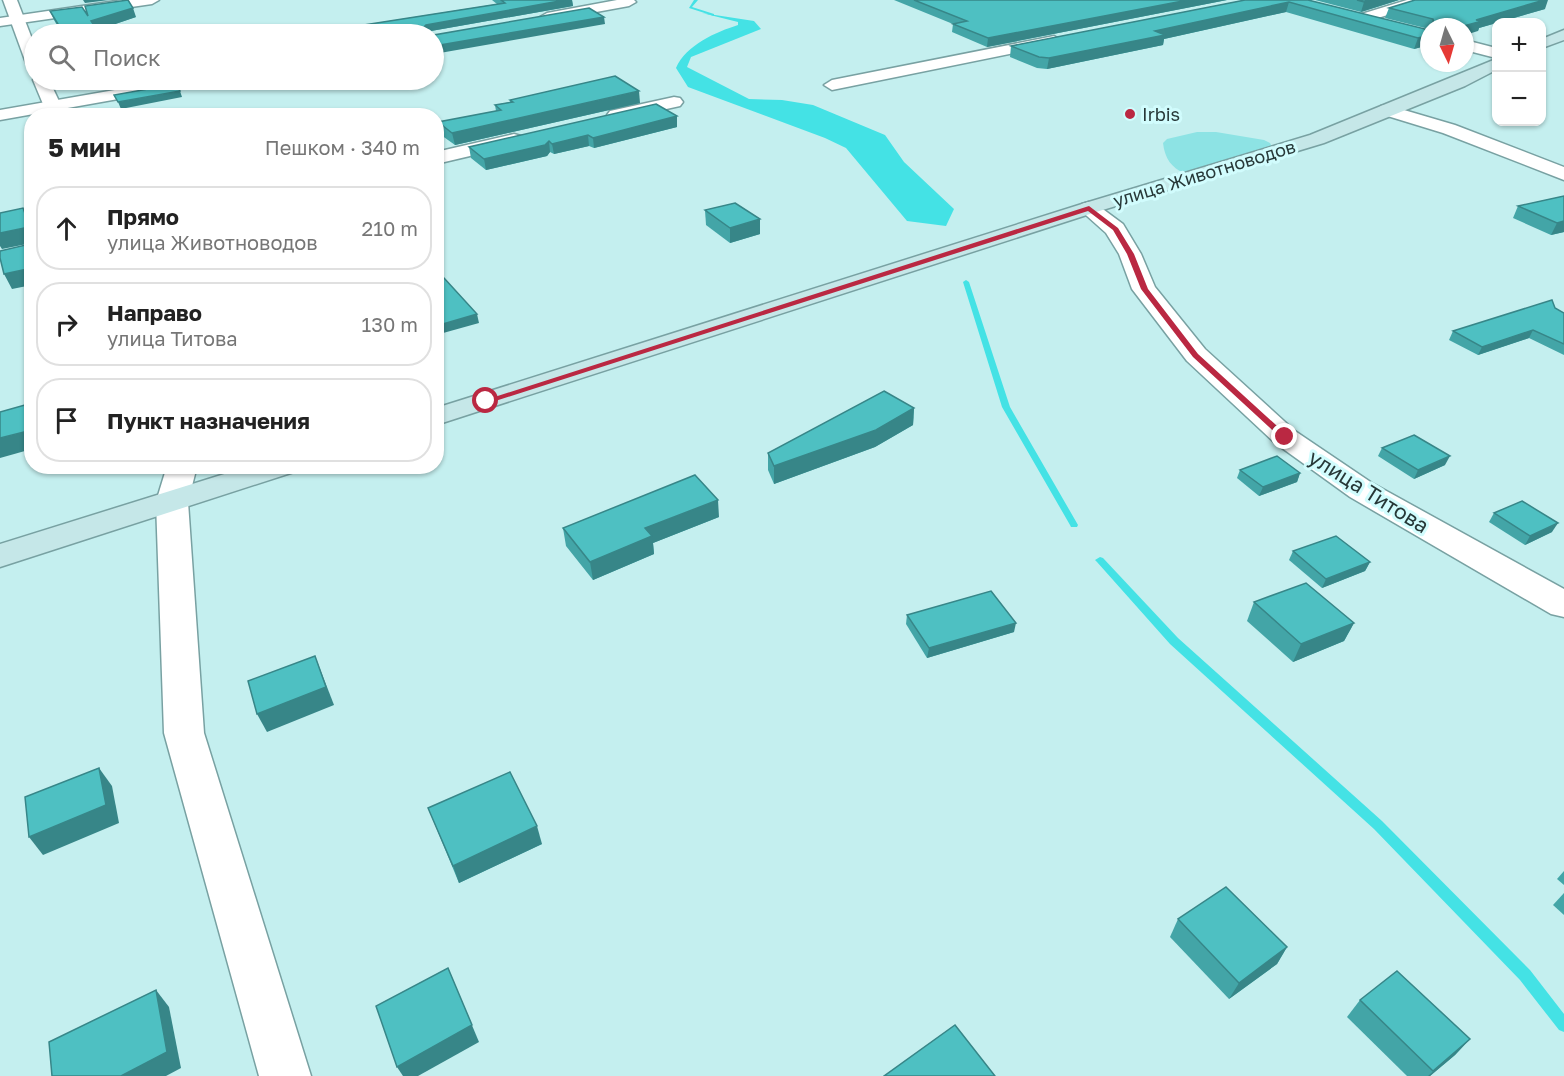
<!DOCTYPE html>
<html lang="ru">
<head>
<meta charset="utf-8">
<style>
  :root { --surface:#fff; --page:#f2f2f2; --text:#222; --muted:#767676; --line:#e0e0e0 }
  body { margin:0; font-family:"Golos Text",sans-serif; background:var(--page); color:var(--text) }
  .controls { position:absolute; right:18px; top:18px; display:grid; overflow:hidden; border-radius:12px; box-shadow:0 2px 4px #0004 }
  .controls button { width:54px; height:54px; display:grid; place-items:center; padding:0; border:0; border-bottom:2px solid var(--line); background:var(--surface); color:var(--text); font:30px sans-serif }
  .compass { position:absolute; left:1420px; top:18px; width:54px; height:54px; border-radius:50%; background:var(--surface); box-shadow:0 2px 4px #0004; rotate:175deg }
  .stop { position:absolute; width:18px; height:18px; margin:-14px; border:4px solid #ba2842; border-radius:50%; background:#fff }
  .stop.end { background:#ba2842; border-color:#fff; box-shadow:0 2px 6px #0008 }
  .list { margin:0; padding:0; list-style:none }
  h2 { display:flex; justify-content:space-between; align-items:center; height:78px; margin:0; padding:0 24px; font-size:26px }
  h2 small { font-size:20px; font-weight:400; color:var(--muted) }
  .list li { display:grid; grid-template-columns:39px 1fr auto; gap:18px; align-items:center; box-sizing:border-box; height:84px; margin:0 12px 12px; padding:0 12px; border:2px solid var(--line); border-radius:24px }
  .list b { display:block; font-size:22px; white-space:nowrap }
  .list p { margin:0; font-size:20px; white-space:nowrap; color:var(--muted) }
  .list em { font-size:20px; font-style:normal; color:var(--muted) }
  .icon { flex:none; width:33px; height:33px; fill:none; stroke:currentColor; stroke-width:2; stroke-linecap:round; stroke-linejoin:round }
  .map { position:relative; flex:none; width:1564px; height:1076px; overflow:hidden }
  .search { position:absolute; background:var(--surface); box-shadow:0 2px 4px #0004; left:24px; top:24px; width:420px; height:66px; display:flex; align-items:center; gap:15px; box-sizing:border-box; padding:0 21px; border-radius:33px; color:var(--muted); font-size:22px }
  .panel { position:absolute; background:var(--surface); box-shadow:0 2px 4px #0004; left:24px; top:108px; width:420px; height:366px; border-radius:24px }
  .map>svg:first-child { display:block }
  .green { fill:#8de3e4 }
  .water { fill:#44e2e5 }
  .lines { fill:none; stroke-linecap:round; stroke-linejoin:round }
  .stream { fill:#44e2e5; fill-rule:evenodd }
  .minor-casing { stroke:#78a1a2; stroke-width:3 }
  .tertiary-casing { stroke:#78a1a2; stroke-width:3 }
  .secondary-casing { stroke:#78a1a2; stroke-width:3 }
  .minor { fill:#fff; fill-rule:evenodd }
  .tertiary { fill:#fff; fill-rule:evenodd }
  .secondary { fill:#c5e7e8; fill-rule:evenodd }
  .wall { fill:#43a5a7 }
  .shaded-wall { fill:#378688 }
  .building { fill:#4ec0c2; stroke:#378688; stroke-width:1.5 }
  .route { fill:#ba2842 }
  .poi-dot { fill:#ba2842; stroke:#d1fcfd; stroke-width:2 }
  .labels { text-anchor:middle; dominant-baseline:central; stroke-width:6; stroke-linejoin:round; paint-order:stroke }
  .far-poi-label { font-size:18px; fill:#273838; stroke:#d1fcfd; text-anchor:start }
  .far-street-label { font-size:18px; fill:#273838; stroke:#d1fcfd }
  .street-label { font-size:21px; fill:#273838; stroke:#d1fcfd }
</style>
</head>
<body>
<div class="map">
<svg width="1564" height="1076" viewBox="0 0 1564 1076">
  <rect width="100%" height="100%" fill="#c4efef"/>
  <!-- green -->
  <path class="green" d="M1197 132H1216L1264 140 1270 143 1272 147 1185 174C1171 167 1165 159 1163 143L1167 139Z"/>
  <!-- water -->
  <path class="water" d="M702 13 754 21 761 29 691 57 687 67 749 99 782 100 813 105 885 135 904 162 954 209 946 226 907 221 846 148 825 138 688 87 676 68C686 45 716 32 738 25V22Z"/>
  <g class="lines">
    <!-- stream -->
    <g class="stream">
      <polygon points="694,0 698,0 692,7 714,14 714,16 689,8"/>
      <polygon points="966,280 969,282 1010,407 1078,525 1077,527 1071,527 1070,525 1002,407 963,282"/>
      <polygon points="1100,557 1103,558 1178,638 1382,821 1530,970 1564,1014 1564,1032 1559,1030 1520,980 1374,829 1170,644 1097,562 1095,560"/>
    </g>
    <defs>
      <g id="minor">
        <polygon points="123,0 159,0 152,4 0,26 0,18"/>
        <polygon points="617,0 634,0 636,2 629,6 547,21 540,17 547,13"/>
        <polygon points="1407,0 1428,0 1426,3 1365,22 1355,22 1353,19 1355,16"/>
        <polygon points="1054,36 1062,41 1059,44 832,90 824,85 832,80"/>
        <polygon points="1465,40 1496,48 1496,58 1465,50"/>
        <polygon points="172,80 205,80 197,85 0,120 0,110"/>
        <polygon points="674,97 680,98 683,102 680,106 616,120 610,119 607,115 610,111"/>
        <polygon points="1387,105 1455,125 1564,167 1564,180 1443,133 1381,114 1378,110 1381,106"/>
        <polygon points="514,134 521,136 523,140 521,144 436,164 436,152"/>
        <polygon points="1089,202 1096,204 1123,224 1141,254 1155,287 1205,349 1295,431 1372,483 1564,589 1564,617 1551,614 1350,497 1275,443 1187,361 1132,289 1119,254 1106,233 1078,208 1082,204"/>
      </g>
      <g id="tertiary">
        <polygon points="3,0 17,0 34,44 34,68 28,66 26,63"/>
        <polygon points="34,77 34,80 49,80 66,116 48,116 33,80"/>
        <polygon points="167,466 197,466 188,502 204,733 311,1076 259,1076 164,733 156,502"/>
      </g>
      <g id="secondary">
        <polygon points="1564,30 1564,40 1542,48 1542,39"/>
        <polygon points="1496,59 1496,70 1465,86 1324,143 1096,212 436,425 436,408 1082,204 1310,135"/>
        <polygon points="250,466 298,466 294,472 0,567 0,544"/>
      </g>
    </defs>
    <!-- minor casing -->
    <use href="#minor" class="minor-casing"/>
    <!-- tertiary casing -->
    <use href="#tertiary" class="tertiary-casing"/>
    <!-- secondary casing -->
    <use href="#secondary" class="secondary-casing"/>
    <!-- minor -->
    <use href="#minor" class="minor"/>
    <!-- tertiary -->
    <use href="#tertiary" class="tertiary"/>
    <!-- secondary -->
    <use href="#secondary" class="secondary"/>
  </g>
  <!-- wall -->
  <g class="wall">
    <polygon points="492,0 572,0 573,6 431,31 306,34 497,4"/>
    <polygon points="894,0 1227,0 987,47 952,32 953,24"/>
    <polygon points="1245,0 1308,0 1429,30 1429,45 1414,49 1286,12 1164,39 1163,45 1047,69 1037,68 1010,57 1011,46"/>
    <polygon points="1315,0 1399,0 1361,12"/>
    <polygon points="1389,8 1545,9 1479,28 1478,31 1465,27 1429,27 1429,29 1385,18"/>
    <polygon points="50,11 136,17 97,30 100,34 62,34 54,20"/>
    <polygon points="239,80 312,80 258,90 255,87 250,88 247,85 244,85"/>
    <polygon points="510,100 640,103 455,145 441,135 438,122 496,111 495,105 510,102"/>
    <polygon points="677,116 677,127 594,148 589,146 554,154 550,152 547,156 486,170 471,158 469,147"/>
    <polygon points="1564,196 1564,232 1551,235 1513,218 1518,206"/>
    <polygon points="705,210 760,234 730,243 706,225"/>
    <polygon points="1555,308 1564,313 1564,355 1529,338 1478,355 1449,340 1453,331"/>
    <polygon points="914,408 913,425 875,447 774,484 768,470 768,453"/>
    <polygon points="1382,448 1445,465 1414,479 1378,456"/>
    <polygon points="1240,470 1300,473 1297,482 1259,496 1237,478"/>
    <polygon points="1494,513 1552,532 1525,545 1489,522"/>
    <polygon points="719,517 653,543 654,554 593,580 566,546 563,528"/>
    <polygon points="1293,551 1370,562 1365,571 1322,588 1289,560"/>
    <polygon points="1254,602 1354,623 1344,641 1293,662 1247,621"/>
    <polygon points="907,615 1014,632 927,658 906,624"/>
    <polygon points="428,808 542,844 459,883"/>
    <polygon points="1564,871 1564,885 1557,879"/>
    <polygon points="1564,893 1564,915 1553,905"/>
    <polygon points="1178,919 1287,947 1277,964 1229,999 1170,937"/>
    <polygon points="1360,1000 1470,1039 1455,1055 1430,1076 1407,1076 1347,1017"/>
  </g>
  <!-- shaded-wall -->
  <g class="shaded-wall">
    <polygon points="83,0 109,0 85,3"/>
    <polygon points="565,0 572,0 573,6 431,31 424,27 426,25"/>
    <polygon points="1188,0 1227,0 987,47 988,38"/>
    <polygon points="1370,0 1399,0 1361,12 1364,2"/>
    <polygon points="1544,0 1548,0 1545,9 1479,28 1478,31 1465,35 1465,27 1460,27 1476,20"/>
    <polygon points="1289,2 1286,12 1164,39 1163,45 1047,69 1049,58 1155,31"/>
    <polygon points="133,8 136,17 95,31 91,21"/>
    <polygon points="604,17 605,24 434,54 434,46"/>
    <polygon points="1429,35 1429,45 1414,49 1418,38"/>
    <polygon points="89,80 104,80 107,86 93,88"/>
    <polygon points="105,80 162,80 109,89"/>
    <polygon points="242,80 245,80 247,85 244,85"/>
    <polygon points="248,80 253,80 255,87 250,88"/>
    <polygon points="269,80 312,80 258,90 255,82"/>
    <polygon points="180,91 182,97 121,109 118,102"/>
    <polygon points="639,91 640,103 455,145 452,133"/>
    <polygon points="677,116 677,127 594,148 593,138"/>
    <polygon points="588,135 589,146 554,154 552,144"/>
    <polygon points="549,141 550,152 547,156 486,170 484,159"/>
    <polygon points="23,208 32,226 32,233"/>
    <polygon points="760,219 760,234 730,243 730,228"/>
    <polygon points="1564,221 1564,232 1551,235 1557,223"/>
    <polygon points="24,228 32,243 2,249 0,246 0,233"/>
    <polygon points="32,268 32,285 12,289 4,274"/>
    <polygon points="477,314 479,323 436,335 436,326"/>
    <polygon points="1533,330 1529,338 1478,355 1482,347"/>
    <polygon points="914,408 913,425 875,447 774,484 774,466"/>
    <polygon points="32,430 32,449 0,458 0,438"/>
    <polygon points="1450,456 1445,465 1414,479 1418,470"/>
    <polygon points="1300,473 1297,482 1259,496 1263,487"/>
    <polygon points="718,500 719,517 653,543 654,554 593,580 590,562 645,528"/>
    <polygon points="1558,523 1552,532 1525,545 1530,536"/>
    <polygon points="1370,562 1365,571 1322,588 1326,579"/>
    <polygon points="1016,623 1014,632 927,658 929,648"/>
    <polygon points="1354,623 1344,641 1293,662 1301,644"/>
    <polygon points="315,656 334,705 267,732 257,714"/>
    <polygon points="99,768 112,786 119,823 43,855 29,837"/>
    <polygon points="537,826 542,844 459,883 453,866"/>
    <polygon points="1287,947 1277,964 1229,999 1239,983"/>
    <polygon points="448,968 479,1042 418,1076 403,1076 397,1067"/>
    <polygon points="156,990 169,1007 181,1068 166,1076 121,1076"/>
    <polygon points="1470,1039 1455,1055 1430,1076 1428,1076"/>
  </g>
  <!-- building -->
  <g class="building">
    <polygon points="128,0 133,8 91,21 100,34 64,34 50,11 82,7 88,16 85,6"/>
    <polygon points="501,0 565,0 426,25 424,27 430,29 431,34 306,34 505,3"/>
    <polygon points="914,0 1188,0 988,38 953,24 967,21"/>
    <polygon points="1245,0 1308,0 1429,30 1429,35 1418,38 1289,2 1155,31 1165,35 1049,58 1039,57 1011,46"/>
    <polygon points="1357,0 1370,0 1364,2"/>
    <polygon points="1415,0 1544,0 1476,20 1482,21 1460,27 1434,27 1433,19 1389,8"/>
    <polygon points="589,8 604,17 434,46 434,35"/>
    <polygon points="615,76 639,91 452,133 438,122 501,110 495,105 513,102 510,100"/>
    <polygon points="253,80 269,80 255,82"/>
    <polygon points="176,84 180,91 118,102 114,95"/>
    <polygon points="656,104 677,116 593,138 588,135 552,144 549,141 545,145 484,159 469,147"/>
    <polygon points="1564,196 1564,221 1557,223 1518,206"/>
    <polygon points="735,203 760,219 730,228 705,210"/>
    <polygon points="23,208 32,233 32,268 4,274 0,258 0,251 26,245 27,230 24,228 0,233 0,213"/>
    <polygon points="444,278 477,314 436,326 436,280"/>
    <polygon points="1552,300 1555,308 1564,313 1564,344 1533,330 1482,347 1453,331"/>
    <polygon points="884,391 914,408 876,430 774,466 768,453"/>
    <polygon points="32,403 32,430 0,438 0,412"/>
    <polygon points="1414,435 1450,456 1418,470 1382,448"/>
    <polygon points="1277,456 1300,473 1263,487 1240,470"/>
    <polygon points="695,475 718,500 645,528 652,536 590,562 563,528"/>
    <polygon points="1522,501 1558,523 1530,536 1494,513"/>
    <polygon points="1336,536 1370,562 1326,579 1293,551"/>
    <polygon points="1306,583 1354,623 1301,644 1254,602"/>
    <polygon points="991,591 1016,623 929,648 907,615"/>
    <polygon points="315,656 326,687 257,714 248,681"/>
    <polygon points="99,768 106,805 29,837 25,797"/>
    <polygon points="510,772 537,826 453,866 428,808"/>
    <polygon points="1226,887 1287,947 1239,983 1178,919"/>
    <polygon points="448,968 472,1025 397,1067 376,1006"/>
    <polygon points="1397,971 1470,1039 1433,1071 1360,1000"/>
    <polygon points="156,990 167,1052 121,1076 52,1076 49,1042"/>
    <polygon points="955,1025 995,1076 884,1076"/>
  </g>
  <!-- route -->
  <polygon class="route" points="1089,206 1118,228 1134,254 1148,289 1198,354 1288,436 1288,439 1282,439 1193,357 1141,289 1127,254 1113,230 1088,211 489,403 482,401"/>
  <!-- markers -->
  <circle class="poi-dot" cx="1130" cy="114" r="6"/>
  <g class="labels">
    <!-- far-poi labels -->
    <g class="far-poi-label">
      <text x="1142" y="114">Irbis</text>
    </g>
    <!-- far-street labels -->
    <g class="far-street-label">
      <text transform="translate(1204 173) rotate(-17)">улица Животноводов</text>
    </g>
    <!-- street labels -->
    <g class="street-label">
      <text transform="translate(1369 491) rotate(32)">улица Титова</text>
    </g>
  </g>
</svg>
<div class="controls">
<button>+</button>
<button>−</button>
</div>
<svg class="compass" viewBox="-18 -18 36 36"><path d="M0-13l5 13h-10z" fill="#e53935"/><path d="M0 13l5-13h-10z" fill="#767676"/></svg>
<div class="stop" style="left:486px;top:401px"></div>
<div class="stop end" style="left:1285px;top:437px"></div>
<div class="search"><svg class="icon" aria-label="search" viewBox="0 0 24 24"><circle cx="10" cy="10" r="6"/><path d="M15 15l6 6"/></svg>Поиск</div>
<section class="panel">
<h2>5 мин<small>Пешком · 340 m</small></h2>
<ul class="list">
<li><svg class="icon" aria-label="ahead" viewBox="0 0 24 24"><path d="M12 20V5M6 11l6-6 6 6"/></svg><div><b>Прямо</b><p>улица Животноводов</p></div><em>210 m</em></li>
<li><svg class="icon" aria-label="right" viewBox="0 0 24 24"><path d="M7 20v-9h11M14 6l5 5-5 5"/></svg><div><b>Направо</b><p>улица Титова</p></div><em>130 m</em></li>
<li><svg class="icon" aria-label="arrive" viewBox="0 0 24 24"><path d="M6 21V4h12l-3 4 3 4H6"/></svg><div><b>Пункт назначения</b></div></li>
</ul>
</section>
</div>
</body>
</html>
